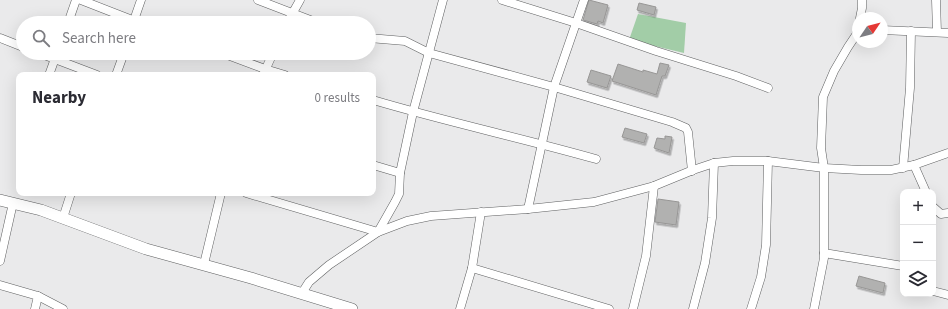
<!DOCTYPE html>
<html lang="en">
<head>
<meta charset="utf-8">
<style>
  :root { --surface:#fff; --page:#f2f2f3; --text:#2b2b33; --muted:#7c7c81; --line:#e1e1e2 }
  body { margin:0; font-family:"Source Sans 3",sans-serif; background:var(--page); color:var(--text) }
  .controls { position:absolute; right:12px; bottom:12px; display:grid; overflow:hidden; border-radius:8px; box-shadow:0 4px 16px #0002 }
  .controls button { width:36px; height:36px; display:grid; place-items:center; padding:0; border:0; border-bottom:1px solid var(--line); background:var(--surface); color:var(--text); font:20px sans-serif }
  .compass { position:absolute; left:852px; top:12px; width:36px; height:36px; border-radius:50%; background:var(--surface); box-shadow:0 4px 16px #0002; rotate:55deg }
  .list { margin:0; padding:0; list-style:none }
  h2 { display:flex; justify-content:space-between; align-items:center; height:52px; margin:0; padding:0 16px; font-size:17px }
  h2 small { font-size:13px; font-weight:400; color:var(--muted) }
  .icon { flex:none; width:22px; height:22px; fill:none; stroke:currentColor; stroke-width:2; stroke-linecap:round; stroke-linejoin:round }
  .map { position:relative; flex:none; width:948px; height:309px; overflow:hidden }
  .search { position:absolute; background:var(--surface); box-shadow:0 4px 16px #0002; left:16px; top:16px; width:360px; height:44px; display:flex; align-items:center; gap:10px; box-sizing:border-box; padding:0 14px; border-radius:22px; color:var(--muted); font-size:15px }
  .panel { position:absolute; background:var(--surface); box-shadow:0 4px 16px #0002; left:16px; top:72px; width:360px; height:124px; border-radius:8px }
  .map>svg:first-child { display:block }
  .green { fill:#a2cda7 }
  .building { fill:#b1b1b0; stroke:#979695; filter:url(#shadow) }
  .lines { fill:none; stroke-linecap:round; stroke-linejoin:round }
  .street-casing { stroke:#5f6061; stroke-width:9 }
  .secondary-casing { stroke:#5f6061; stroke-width:12 }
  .street { stroke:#fff; stroke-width:8 }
  .secondary { stroke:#fff; stroke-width:11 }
</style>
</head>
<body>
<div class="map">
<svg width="948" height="309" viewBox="0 0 948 309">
  <defs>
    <filter id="shadow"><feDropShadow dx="1.5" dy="2.5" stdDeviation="0" flood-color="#0004"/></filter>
  </defs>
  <rect width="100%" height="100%" fill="#eaeaeb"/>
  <!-- green -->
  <polygon class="green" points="638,14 686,23 684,53 629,40"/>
  <!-- building -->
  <g class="building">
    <polygon points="589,0 608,5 603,23 598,21 597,24 583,20"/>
    <polygon points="639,3 656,7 654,15 637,10"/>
    <polygon points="660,63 669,65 665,76 662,76 656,95 612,81 618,64 643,72 643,70 657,74"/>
    <polygon points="591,70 611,76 607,88 587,82"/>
    <polygon points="625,128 647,134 644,143 622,137"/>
    <polygon points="665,136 672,137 669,153 654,148 657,138 665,139"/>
    <polygon points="658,199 679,202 676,225 655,222"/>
    <polygon points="859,276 885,283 883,293 856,286"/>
  </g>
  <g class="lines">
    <defs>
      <g id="street">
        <polyline points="81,0 140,23"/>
        <polyline points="258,0 318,23"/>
        <polyline points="502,0 576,23 656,51 736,76 768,88"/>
        <polyline points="936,0 937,32"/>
        <polyline points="860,18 862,8 862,0"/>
        <polyline points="68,23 76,0"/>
        <polyline points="133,23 141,0"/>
        <polyline points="287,23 300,0"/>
        <polyline points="882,30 948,33"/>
        <polyline points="0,38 23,47"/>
        <polyline points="369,38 405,41 429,53 554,87 672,122 686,128 688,132 692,171"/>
        <polyline points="39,53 97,75"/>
        <polyline points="222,53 265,69 285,75"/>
        <polyline points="49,75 57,53"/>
        <polyline points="116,75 124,53"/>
        <polyline points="263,75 273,53"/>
        <path d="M373 100C447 122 522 138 596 159"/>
        <polyline points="373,165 400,173"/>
        <polyline points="914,165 926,192"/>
        <polyline points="903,168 910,88 911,31"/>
        <polyline points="246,193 378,232 395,202 399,194 400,173 413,112 443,0"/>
        <polyline points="933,207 941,214 948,213"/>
        <polyline points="528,209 554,87 584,0"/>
        <polyline points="63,218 71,193"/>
        <polyline points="824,253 903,266"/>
        <polyline points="0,261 13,203"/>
        <polyline points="204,264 221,193"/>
        <polyline points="472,268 609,309"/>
        <polyline points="0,285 38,296 35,309"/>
        <polyline points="933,291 948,295"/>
        <polyline points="302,293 309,282 329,265 378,232 407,221 431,216 528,209 594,202 654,186 693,170 714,163 733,161 768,161 824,168 861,170 891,170 914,165 948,153"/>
        <polyline points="38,296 63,309"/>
        <polyline points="460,309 472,268 481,212"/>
        <polyline points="633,309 646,256 654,186"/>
        <polyline points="693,309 705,263 712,218 714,163"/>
        <polyline points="751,309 761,277 766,245 768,161"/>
        <polyline points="814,309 824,258 824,168 821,148 823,97 834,71 848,47 856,35 858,29"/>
      </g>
      <polyline id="secondary" points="0,200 41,210 146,249 251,278 352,309"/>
    </defs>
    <!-- street casing -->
    <use href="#street" class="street-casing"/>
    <!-- secondary casing -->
    <use href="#secondary" class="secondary-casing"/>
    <!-- street -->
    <use href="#street" class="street"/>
    <!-- secondary -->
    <use href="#secondary" class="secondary"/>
  </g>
</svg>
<div class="controls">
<button>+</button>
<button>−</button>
<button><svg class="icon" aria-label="layers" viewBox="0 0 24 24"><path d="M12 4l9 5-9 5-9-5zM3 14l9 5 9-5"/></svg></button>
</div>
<svg class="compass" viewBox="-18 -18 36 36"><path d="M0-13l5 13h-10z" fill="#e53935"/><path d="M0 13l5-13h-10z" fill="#7c7c81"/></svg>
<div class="search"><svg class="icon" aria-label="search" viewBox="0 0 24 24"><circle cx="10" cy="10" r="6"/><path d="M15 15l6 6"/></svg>Search here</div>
<section class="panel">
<h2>Nearby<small>0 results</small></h2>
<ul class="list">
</ul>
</section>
</div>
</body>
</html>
